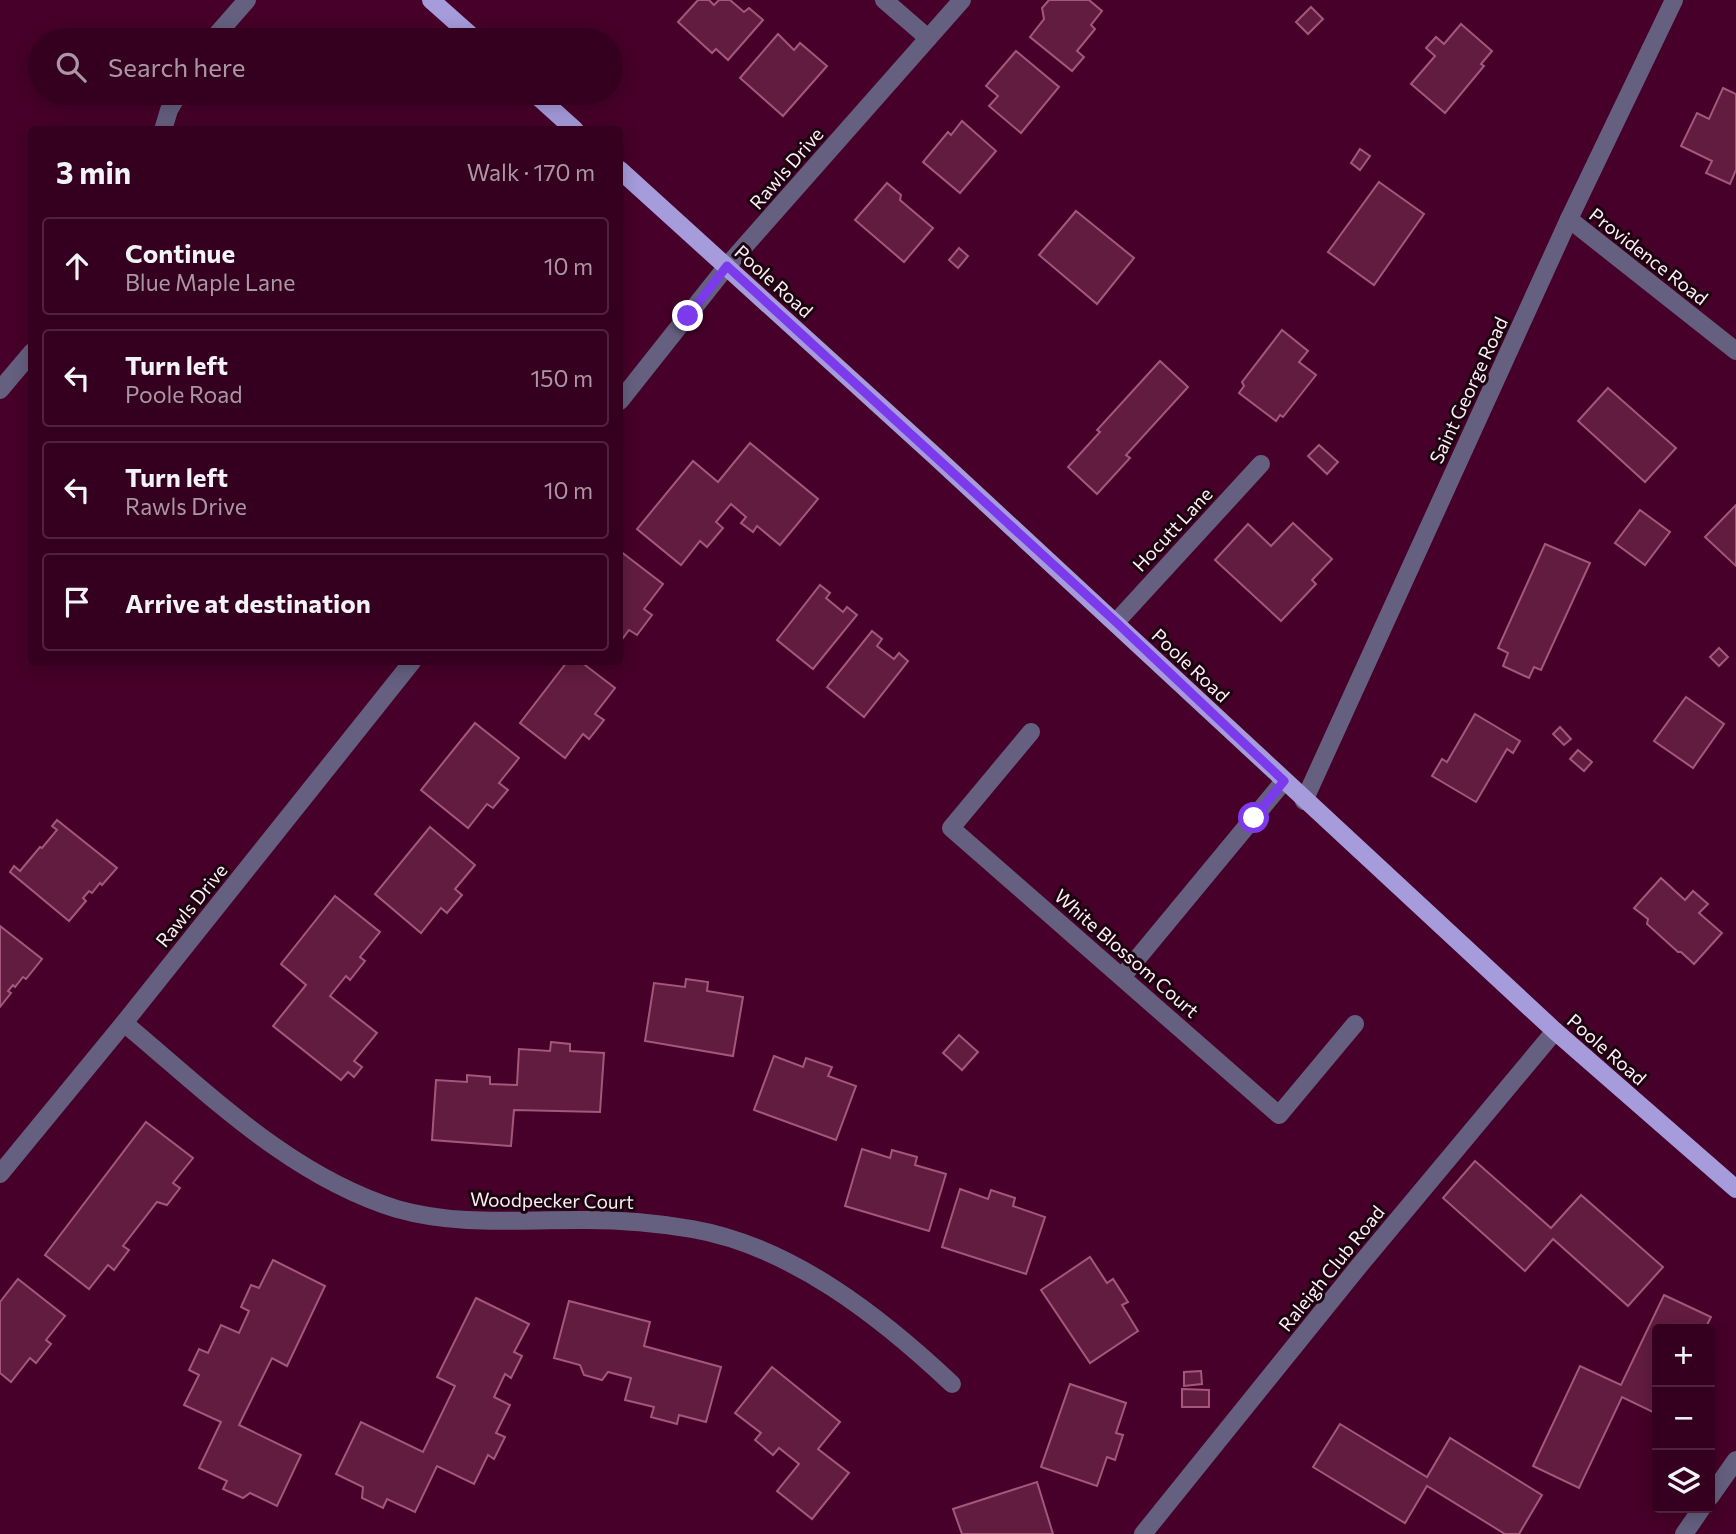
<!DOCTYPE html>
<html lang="en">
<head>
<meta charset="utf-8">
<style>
  :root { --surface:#35001f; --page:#3d0a28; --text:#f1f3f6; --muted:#aa97a4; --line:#4f223d }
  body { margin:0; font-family:Commissioner,sans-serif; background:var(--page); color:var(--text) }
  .controls { position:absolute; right:21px; bottom:21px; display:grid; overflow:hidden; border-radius:7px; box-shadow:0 4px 18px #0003 }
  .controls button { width:63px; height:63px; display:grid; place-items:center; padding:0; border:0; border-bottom:2px solid var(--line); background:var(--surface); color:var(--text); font:35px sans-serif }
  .stop { position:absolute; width:21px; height:21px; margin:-16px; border:5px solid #7c3aed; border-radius:50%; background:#fff }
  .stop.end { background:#7c3aed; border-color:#fff; box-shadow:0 2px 7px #0008 }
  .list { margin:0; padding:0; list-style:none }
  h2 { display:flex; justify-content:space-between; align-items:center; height:91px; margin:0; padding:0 28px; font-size:30px }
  h2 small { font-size:23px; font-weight:400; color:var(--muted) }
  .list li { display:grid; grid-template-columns:46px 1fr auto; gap:21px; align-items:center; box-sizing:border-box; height:98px; margin:0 14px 14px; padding:0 14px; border:2px solid var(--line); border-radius:7px }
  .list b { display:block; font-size:26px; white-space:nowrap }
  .list p { margin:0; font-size:23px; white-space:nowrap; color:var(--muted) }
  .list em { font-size:23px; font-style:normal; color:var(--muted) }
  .icon { flex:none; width:38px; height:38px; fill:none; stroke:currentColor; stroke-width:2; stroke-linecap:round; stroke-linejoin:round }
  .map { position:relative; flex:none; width:1736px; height:1534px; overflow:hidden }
  .search { position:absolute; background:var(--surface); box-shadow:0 4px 18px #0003; left:28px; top:28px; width:595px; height:77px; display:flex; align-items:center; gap:18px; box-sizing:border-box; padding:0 24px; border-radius:38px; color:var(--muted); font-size:26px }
  .panel { position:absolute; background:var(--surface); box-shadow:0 4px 18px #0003; left:28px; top:126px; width:595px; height:539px; border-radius:7px }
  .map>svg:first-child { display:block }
  .building { fill:#621c40; stroke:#a4577b; stroke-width:2 }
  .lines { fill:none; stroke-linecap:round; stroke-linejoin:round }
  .minor { stroke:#65607f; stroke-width:18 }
  .major { stroke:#a69bdb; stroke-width:18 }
  .route { stroke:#7c3aed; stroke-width:9 }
  .labels { text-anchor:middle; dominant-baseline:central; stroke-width:6; stroke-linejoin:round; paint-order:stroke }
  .street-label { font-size:19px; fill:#faf1f4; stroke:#1d0310 }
</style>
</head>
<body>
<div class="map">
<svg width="1736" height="1534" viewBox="0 0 1736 1534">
  <rect width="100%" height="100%" fill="#470029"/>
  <!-- building -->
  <g class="building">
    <polygon points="698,0 709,0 714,5 719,0 730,0 744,12 749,8 763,20 728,60 716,49 712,53 678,22"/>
    <polygon points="1049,0 1089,0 1102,11 1091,25 1095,29 1077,51 1084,57 1072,71 1030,37 1044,19 1042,8"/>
    <polygon points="1311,7 1323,19 1308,34 1296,22"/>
    <polygon points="1461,24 1492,51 1481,64 1484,66 1445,113 1411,84 1435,56 1426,48 1436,37 1444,44"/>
    <polygon points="778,34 794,50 800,43 827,66 783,116 740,78"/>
    <polygon points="1016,51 1059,87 1021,133 989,106 998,96 986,86"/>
    <polygon points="1723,88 1736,94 1736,170 1730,184 1706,173 1712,161 1681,146 1697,113 1709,119"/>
    <polygon points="962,121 996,151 960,193 923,162 948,132 951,135"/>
    <polygon points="1360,149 1370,156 1360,170 1351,163"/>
    <polygon points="1379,182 1424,214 1374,285 1328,252"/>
    <polygon points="887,183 901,195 900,200 933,228 904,262 855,220"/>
    <polygon points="1076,211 1134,258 1097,304 1039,255"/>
    <polygon points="959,248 968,256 958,268 949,260"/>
    <polygon points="1282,330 1308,351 1299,362 1316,375 1283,417 1280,415 1276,421 1239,393 1244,386 1242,382"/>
    <polygon points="1160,361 1188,387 1126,455 1130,458 1097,494 1068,467 1100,432 1097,430"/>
    <polygon points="1608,388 1676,448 1645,482 1578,421"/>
    <polygon points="750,443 818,499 780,545 757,526 753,532 741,523 746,517 731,504 716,522 723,528 707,547 700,541 681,565 637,529 693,461 718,482"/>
    <polygon points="1319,445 1338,462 1327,474 1308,456"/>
    <polygon points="1736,505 1736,566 1705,537"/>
    <polygon points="1640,510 1670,532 1645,565 1615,543"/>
    <polygon points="1293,523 1332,559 1312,580 1316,584 1281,621 1215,560 1248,524 1271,546"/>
    <polygon points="1545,544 1590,563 1541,670 1534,667 1529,678 1503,666 1508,653 1498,648"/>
    <polygon points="620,551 663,584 644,609 652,615 637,635 629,630 620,642"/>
    <polygon points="820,585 830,593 826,598 843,612 847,607 857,615 813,669 777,640"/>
    <polygon points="872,631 882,639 877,646 894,659 899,653 908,661 864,717 827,687"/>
    <polygon points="1719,648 1728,657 1719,666 1710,657"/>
    <polygon points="567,662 581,662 615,688 595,714 604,720 589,739 583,734 565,758 520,723"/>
    <polygon points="1686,697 1724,724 1693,768 1654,741"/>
    <polygon points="1475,714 1520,741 1513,753 1507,749 1476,802 1432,776 1442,759 1447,762"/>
    <polygon points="475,723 519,758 499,783 508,790 493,808 487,804 468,828 421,790"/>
    <polygon points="1560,727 1571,739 1564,745 1553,734"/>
    <polygon points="1578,750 1592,762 1584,771 1570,759"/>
    <polygon points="57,820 117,868 102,885 100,883 92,893 89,891 83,898 86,901 69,921 10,872 14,866 20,871 40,847 42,848 57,830 52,826"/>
    <polygon points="430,827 475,865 455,889 462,895 447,913 441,908 421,933 375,894"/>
    <polygon points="1661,878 1685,900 1693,891 1708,904 1699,913 1722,933 1694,964 1681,952 1678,952 1647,924 1648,919 1634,908"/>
    <polygon points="335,896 380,932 360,957 365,961 350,980 346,976 330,996 377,1033 354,1061 362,1067 354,1077 348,1072 341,1080 273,1026 306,985 281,964"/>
    <polygon points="0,926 42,959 26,979 23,977 15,987 13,985 8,991 11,993 0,1007"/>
    <polygon points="686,979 708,982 707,991 743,997 733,1056 645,1041 654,983 685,987"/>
    <polygon points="959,1035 978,1052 962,1070 943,1053"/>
    <polygon points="551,1042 570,1044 570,1051 604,1053 600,1112 514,1110 511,1146 432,1140 436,1080 467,1082 467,1075 490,1077 490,1084 517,1085 519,1049 550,1051"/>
    <polygon points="774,1056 803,1067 806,1058 832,1067 828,1076 856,1086 836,1140 754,1110"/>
    <polygon points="146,1122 193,1158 173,1183 180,1188 167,1205 157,1202 123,1246 129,1250 114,1270 108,1265 89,1289 45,1255"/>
    <polygon points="862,1149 890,1158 892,1150 917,1157 915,1165 946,1174 929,1231 845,1206"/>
    <polygon points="1475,1161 1551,1228 1581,1195 1663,1267 1628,1306 1553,1239 1525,1271 1443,1198"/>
    <polygon points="960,1189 988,1199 991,1190 1015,1198 1013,1206 1045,1217 1026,1274 942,1247"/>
    <polygon points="1090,1257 1107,1283 1113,1279 1128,1302 1122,1305 1138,1331 1090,1363 1041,1290"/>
    <polygon points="273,1260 325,1286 287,1366 272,1358 239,1425 301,1455 277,1506 250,1493 243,1498 223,1489 227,1481 199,1468 221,1422 184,1405 199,1375 189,1370 199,1349 208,1353 221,1325 239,1333 249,1311 241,1307 251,1285 259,1288"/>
    <polygon points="18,1279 65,1316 46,1340 51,1344 36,1363 30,1358 11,1382 0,1373 0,1302"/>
    <polygon points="1664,1295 1711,1317 1705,1329 1657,1329 1657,1414 1622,1397 1579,1488 1533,1466 1580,1366 1621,1385"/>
    <polygon points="476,1298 529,1324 514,1352 522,1356 511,1378 505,1374 494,1397 510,1405 496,1433 505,1437 494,1459 488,1455 474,1484 437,1466 415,1512 387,1499 383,1508 362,1498 363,1487 336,1474 361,1422 423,1452 455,1386 437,1377"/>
    <polygon points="569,1301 650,1322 644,1346 721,1367 706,1422 679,1415 677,1424 651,1417 654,1407 625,1400 631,1378 608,1372 602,1380 584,1375 580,1365 554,1358"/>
    <polygon points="772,1367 840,1422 818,1449 849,1473 812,1519 777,1491 799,1464 779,1448 773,1455 755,1440 761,1433 735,1413"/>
    <polygon points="1201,1371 1202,1384 1184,1386 1184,1372"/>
    <polygon points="1070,1384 1126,1403 1116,1433 1123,1435 1115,1460 1107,1457 1097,1486 1041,1467"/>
    <polygon points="1182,1389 1209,1390 1209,1407 1182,1407"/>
    <polygon points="1340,1424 1427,1477 1450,1438 1542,1495 1519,1534 1505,1534 1427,1486 1405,1523 1313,1467"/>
    <polygon points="1037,1482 1053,1534 962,1534 953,1509"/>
  </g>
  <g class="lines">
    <!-- minor -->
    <g class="minor">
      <polyline points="884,0 928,38"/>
      <polyline points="212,40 247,0"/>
      <polyline points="163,130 169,110 179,93"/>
      <polyline points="1569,219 1736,351"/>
      <polyline points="0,390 32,352"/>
      <polyline points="620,401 727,266 962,0"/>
      <polyline points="1116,622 1261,464"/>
      <polyline points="1031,732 951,828 1279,1115 1355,1024"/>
      <polyline points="1304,801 1569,219 1674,0"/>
      <polyline points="1122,977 1284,781"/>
      <path d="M124 1023C208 1093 290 1176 397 1209 460 1227 523 1219 587 1220 622 1220 657 1223 692 1229 791 1246 881 1317 952 1384"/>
      <polyline points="0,1174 124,1023 412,662"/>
      <polyline points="1710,1497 1736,1460"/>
      <polyline points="1143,1534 1359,1266 1555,1031"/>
      <polyline points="1684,1534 1702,1508"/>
    </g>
    <!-- major -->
    <g class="major">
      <polyline points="431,0 476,40"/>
      <polyline points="534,93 575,130"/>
      <polyline points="620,170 935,456 1555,1031 1736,1189"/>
    </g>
  </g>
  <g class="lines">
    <!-- route -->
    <polyline class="route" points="688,316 727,266 1116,622 1284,781 1254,818"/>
  </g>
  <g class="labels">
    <!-- street labels -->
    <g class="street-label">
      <text transform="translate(786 168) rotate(-49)">Rawls Drive</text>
      <text transform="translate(1649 256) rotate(38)">Providence Road</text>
      <text transform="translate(774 281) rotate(42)">Poole Road</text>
      <text transform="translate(1468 390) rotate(-65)">Saint George Road</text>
      <text transform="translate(1172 529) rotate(-47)">Hocutt Lane</text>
      <text transform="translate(1191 665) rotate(43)">Poole Road</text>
      <text transform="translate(191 905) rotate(-51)">Rawls Drive</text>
      <text transform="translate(1127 953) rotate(41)">White Blossom Court</text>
      <text transform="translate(1607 1049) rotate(41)">Poole Road</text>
      <text transform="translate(552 1200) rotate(1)">Woodpecker Court</text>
      <text transform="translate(1331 1268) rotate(-51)">Raleigh Club Road</text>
    </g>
  </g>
</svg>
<div class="controls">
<button>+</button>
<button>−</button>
<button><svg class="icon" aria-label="layers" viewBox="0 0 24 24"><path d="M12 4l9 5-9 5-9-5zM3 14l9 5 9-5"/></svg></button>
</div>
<div class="stop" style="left:1254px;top:818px"></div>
<div class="stop end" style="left:688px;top:316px"></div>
<div class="search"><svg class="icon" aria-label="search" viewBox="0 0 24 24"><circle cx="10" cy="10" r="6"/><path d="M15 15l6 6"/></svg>Search here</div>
<section class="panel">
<h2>3 min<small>Walk · 170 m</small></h2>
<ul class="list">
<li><svg class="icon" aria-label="ahead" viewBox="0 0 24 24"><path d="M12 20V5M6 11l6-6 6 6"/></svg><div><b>Continue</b><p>Blue Maple Lane</p></div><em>10 m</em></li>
<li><svg class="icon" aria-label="left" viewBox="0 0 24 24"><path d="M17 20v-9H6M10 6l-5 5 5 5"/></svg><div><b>Turn left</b><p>Poole Road</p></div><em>150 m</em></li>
<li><svg class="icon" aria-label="left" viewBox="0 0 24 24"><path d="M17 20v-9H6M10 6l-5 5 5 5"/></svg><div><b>Turn left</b><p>Rawls Drive</p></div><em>10 m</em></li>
<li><svg class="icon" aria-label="arrive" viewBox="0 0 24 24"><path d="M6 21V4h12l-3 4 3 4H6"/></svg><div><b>Arrive at destination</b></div></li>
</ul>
</section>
</div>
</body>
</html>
